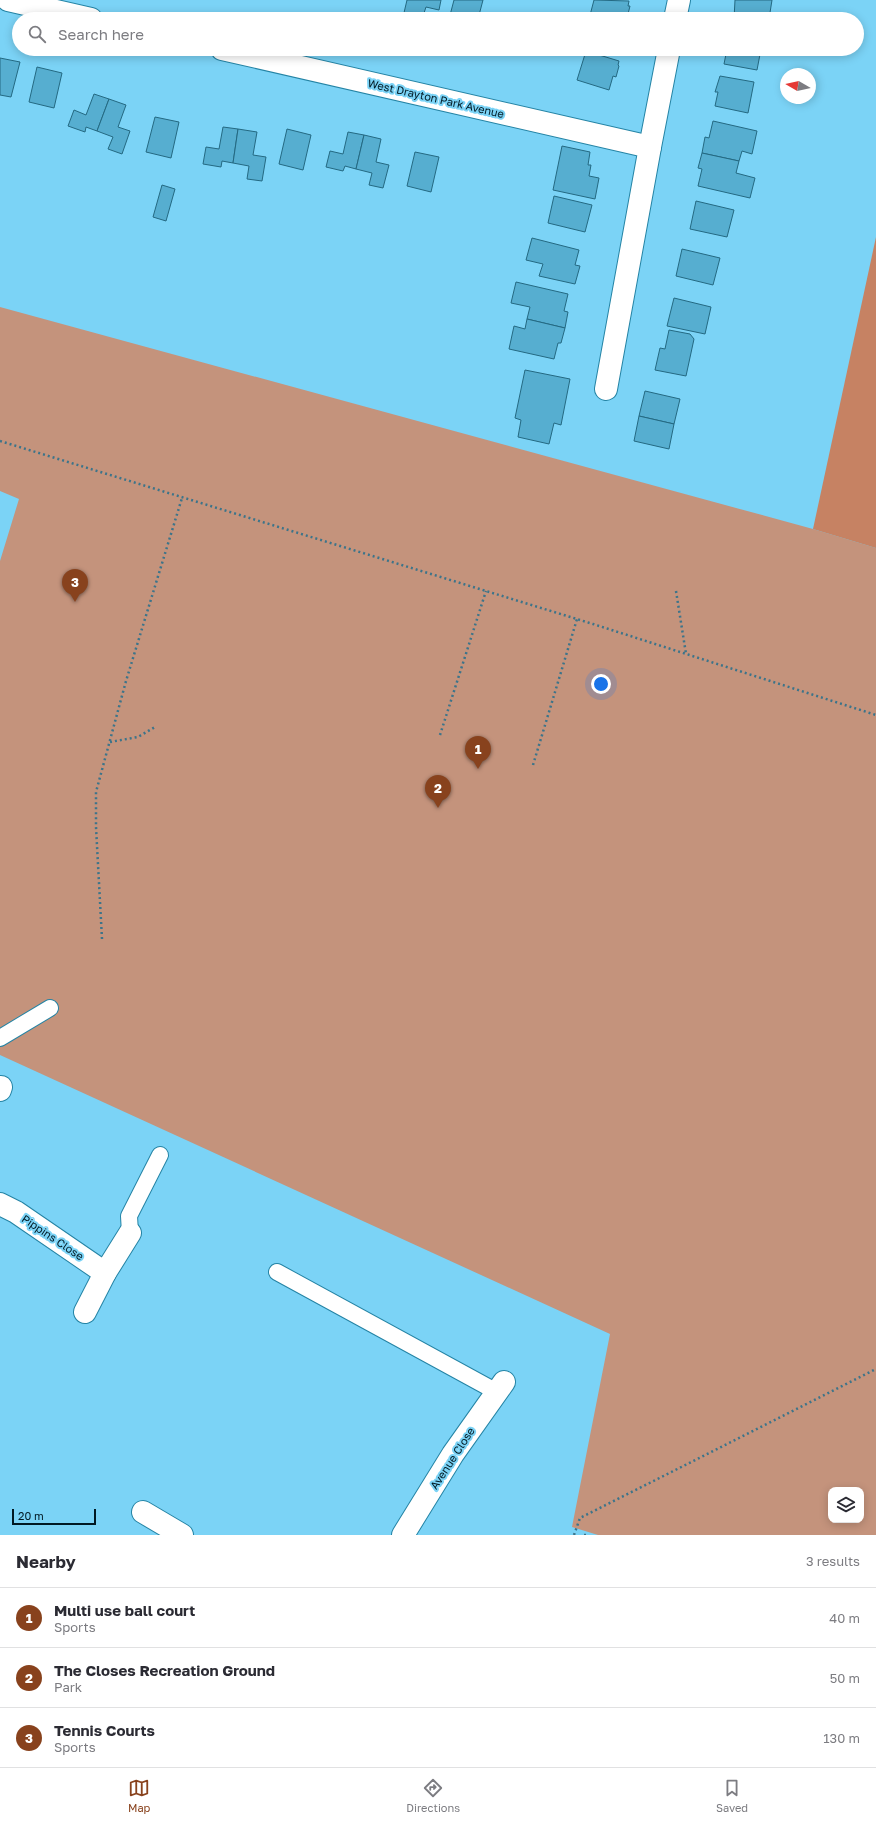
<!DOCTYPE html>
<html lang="en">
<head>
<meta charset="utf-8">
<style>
  :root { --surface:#fff; --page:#f7f7f7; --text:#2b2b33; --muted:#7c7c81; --line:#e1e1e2; --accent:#88421d }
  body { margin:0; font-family:"Golos Text",sans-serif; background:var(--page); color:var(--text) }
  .controls { position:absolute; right:12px; bottom:12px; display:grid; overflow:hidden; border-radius:8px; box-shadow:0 2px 10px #0003 }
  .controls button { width:36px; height:36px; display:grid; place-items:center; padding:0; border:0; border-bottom:1px solid var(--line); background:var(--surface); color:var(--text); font:20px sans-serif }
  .compass { position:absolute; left:780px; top:68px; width:36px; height:36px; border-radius:50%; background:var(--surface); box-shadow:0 2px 10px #0003; rotate:279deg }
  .scale { position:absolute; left:12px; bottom:10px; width:84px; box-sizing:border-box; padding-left:4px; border:2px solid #001923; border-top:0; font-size:11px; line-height:14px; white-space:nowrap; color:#001923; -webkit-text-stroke:3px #7bd3f6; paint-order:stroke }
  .you { position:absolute; left:601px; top:684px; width:14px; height:14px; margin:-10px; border:3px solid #fff; border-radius:50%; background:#1a73e8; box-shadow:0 0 0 6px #1a73e833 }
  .badge { display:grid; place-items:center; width:26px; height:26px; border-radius:50%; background:var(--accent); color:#fff; font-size:13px; font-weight:700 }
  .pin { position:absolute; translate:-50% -33px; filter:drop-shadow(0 1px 2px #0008) }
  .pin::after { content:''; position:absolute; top:21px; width:14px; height:12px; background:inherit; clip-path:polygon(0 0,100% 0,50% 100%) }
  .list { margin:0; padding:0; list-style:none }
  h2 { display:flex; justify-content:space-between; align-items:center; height:52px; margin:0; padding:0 16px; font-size:17px }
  h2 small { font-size:13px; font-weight:400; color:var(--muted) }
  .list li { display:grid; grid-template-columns:26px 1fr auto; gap:12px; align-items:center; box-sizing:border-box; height:60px; padding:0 16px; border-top:1px solid var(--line) }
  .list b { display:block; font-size:15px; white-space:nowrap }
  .list p { margin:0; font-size:13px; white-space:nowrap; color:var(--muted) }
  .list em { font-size:13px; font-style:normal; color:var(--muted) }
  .icon { flex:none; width:22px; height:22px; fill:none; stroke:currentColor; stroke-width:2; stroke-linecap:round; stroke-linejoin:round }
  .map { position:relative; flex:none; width:876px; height:1535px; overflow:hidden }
  .search { position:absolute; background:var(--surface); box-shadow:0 2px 10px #0003; left:12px; right:12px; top:12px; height:44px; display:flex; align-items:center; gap:10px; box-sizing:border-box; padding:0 14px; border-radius:22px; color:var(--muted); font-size:15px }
  .sheet { height:232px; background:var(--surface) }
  nav { display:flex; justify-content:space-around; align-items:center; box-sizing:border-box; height:56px; border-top:1px solid var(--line); background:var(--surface); font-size:11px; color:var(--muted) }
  nav a { display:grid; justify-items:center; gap:2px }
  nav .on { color:var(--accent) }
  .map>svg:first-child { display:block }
  .green { fill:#c4937c; fill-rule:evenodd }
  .forest { fill:#c68263 }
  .building { fill:#56aed0; stroke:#246982 }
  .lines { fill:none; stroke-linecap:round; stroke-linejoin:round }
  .service-casing { stroke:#2584a5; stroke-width:18 }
  .minor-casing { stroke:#2584a5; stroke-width:24 }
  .path { stroke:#3c748a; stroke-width:2.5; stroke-dasharray:2 3; stroke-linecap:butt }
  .service { stroke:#fff; stroke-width:16 }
  .minor { stroke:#fff; stroke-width:22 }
  .labels { text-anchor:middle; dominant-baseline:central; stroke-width:4; stroke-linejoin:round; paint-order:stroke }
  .street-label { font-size:11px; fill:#001923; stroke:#7bd3f6 }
</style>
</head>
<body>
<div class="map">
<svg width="876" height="1535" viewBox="0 0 876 1535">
  <rect width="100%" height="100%" fill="#7bd3f6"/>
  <!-- green -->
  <path class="green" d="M0 307 813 529 876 548V1535H598L572 1527 610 1334 0 1055V561L19 499 0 491ZM831 1490H861V1520H831Z"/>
  <!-- forest -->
  <polygon class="forest" points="876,237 876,548 813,529"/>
  <!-- building -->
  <g class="building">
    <polygon points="407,0 441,0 439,10 426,7 422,19 403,17"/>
    <polygon points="454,0 483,0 478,19 449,19"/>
    <polygon points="594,0 629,1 628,6 630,6 627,18 589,19"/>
    <polygon points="735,0 772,0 769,19 734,19"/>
    <polygon points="724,49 761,49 757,70 724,64 727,49"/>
    <polygon points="586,51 619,61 618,65 619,66 616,77 613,76 609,90 577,80"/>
    <polygon points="0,58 20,62 11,97 0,95"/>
    <polygon points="37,67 62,73 54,108 29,102"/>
    <polygon points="720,76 754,82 748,113 715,106 718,92 715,92"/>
    <polygon points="94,94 109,99 97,131 86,127 85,132 68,126 74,110 86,115"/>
    <polygon points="109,99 126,105 118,127 130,131 122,154 108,149 113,137 97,131"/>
    <polygon points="155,117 179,122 171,158 146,152"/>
    <polygon points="713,121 757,131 752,154 742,151 739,161 702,153 705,137 709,138"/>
    <polygon points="223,127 238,129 233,163 222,161 221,167 203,164 206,147 219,149"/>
    <polygon points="238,129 257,132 253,155 266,157 262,181 247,179 249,166 233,163"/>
    <polygon points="287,129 311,135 303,170 279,164"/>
    <polygon points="348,132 364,135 356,169 345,166 343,171 326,167 330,151 343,154"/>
    <polygon points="364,135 381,139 376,162 389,165 383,188 369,185 372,173 356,169"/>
    <polygon points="562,146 590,152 588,165 591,165 589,176 599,178 595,199 553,190"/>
    <polygon points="415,152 439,157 431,192 407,186"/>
    <polygon points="702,153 739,161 736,173 755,178 750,198 698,186 702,169 698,168"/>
    <polygon points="162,185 175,189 166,221 153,217"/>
    <polygon points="554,196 592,205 585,232 548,223"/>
    <polygon points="696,201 734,210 727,237 690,229"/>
    <polygon points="532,238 579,250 575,265 580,266 575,284 539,276 543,264 526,260"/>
    <polygon points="682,249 720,258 713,285 676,276"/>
    <polygon points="516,282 568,294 564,311 568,312 565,328 527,319 530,307 511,303"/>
    <polygon points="674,298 711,307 705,334 667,326"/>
    <polygon points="527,319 565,328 561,343 558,343 554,359 509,349 514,326 525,329"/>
    <polygon points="669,330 690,334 694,339 686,376 655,370 660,348 665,349"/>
    <polygon points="525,370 570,379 561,425 554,423 549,444 518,437 521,420 515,418"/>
    <polygon points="645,391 680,399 674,424 639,416"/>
    <polygon points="639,416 674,424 669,449 634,441"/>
  </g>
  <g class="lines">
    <defs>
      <g id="service">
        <polyline points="0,1038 50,1008"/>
        <polyline points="130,1233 129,1216 160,1155"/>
        <polyline points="277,1272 497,1392"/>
      </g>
      <g id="minor">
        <polyline points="8,0 91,19"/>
        <polyline points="675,19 679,0"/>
        <polyline points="222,49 650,147 606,389"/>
        <polyline points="650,147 669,49"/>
        <polyline points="0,1090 1,1087"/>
        <polyline points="0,1204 16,1212 105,1273 85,1312"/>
        <polyline points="105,1273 130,1233"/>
        <polyline points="143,1512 182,1535"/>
        <polyline points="403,1535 453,1454 504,1382"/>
      </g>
    </defs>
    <!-- service casing -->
    <use href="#service" class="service-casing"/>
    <!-- minor casing -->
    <use href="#minor" class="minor-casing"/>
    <!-- path -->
    <g class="path">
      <polyline points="0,441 593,624 876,715"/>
      <polyline points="676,591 686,654"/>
      <polyline points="440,735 486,591"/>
      <polyline points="110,742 138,737 155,727"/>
      <polyline points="533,765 577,619"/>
      <polyline points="102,939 96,827 96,792 126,681 182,498"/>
      <polyline points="574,1535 580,1518 876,1369"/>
      <polyline points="584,1535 588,1535"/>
    </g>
    <!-- service -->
    <use href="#service" class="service"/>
    <!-- minor -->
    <use href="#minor" class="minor"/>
  </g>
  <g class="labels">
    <!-- street labels -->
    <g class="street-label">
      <text transform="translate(436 98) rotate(13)">West Drayton Park Avenue</text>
      <text transform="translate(53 1237) rotate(34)">Pippins Close</text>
      <text transform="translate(452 1458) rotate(-57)">Avenue Close</text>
    </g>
  </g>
</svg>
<div class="controls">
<button><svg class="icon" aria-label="layers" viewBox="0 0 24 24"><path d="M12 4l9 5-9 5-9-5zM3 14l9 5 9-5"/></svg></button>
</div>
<svg class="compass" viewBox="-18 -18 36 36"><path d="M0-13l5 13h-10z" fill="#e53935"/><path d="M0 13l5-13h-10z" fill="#7c7c81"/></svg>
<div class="scale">20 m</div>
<div class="you"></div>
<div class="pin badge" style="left:478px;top:769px">1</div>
<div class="pin badge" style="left:438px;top:808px">2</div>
<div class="pin badge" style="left:75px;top:602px">3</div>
<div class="search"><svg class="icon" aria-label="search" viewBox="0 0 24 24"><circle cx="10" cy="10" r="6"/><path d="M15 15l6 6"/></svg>Search here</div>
</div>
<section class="sheet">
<h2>Nearby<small>3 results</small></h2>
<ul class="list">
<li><span class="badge">1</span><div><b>Multi use ball court</b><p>Sports</p></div><em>40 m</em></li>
<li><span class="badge">2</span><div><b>The Closes Recreation Ground</b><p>Park</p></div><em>50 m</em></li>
<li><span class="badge">3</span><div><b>Tennis Courts</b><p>Sports</p></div><em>130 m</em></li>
</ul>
</section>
<nav>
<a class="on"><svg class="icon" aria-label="map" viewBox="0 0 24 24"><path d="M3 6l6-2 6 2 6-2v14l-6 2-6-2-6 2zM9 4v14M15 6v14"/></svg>Map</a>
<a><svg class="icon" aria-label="directions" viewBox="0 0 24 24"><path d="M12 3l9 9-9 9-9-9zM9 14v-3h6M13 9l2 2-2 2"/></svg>Directions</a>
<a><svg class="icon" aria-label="saved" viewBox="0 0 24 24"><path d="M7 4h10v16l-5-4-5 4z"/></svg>Saved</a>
</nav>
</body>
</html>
